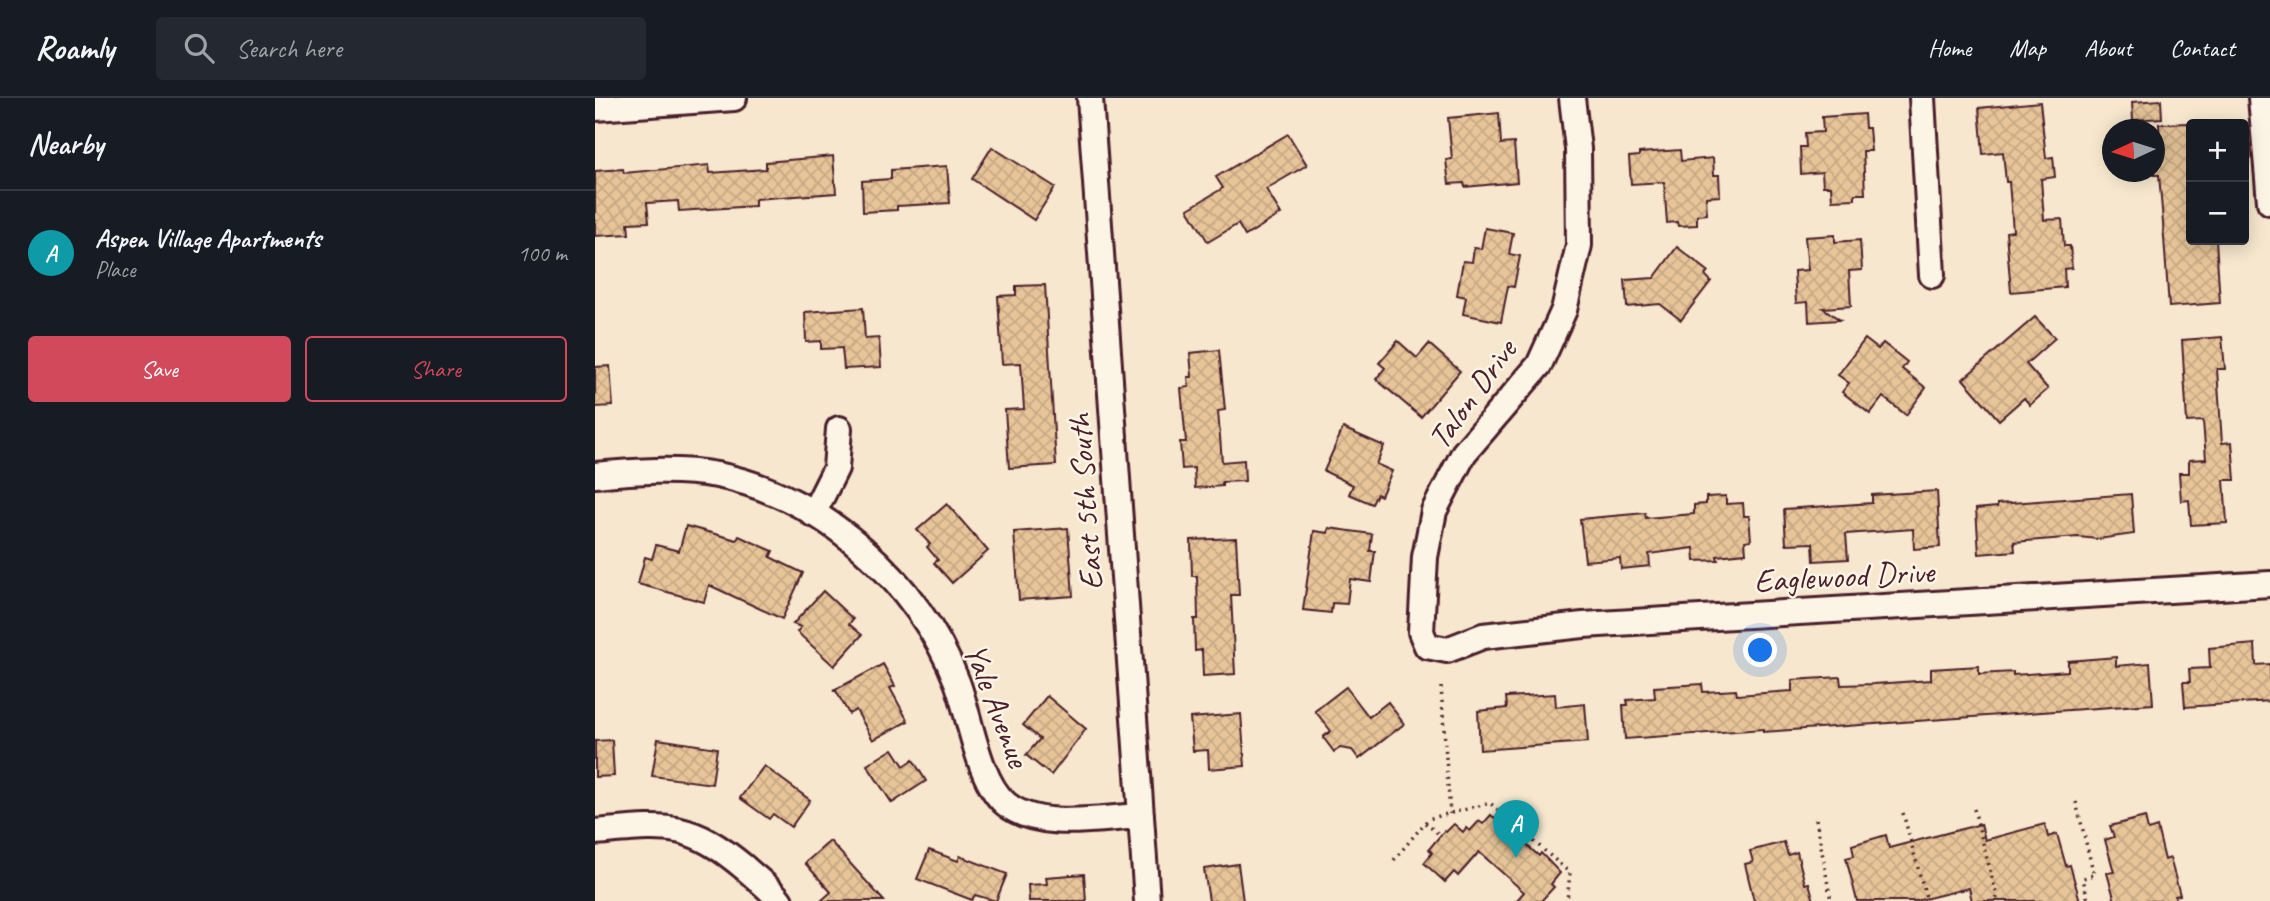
<!DOCTYPE html>
<html lang="en">
<head>
<meta charset="utf-8">
<style>
  :root { --surface:#171b24; --page:#242831; --text:#f1f3f6; --muted:#9ea1a6; --line:#363941; --accent:#d1495b }
  body { margin:0; font-family:Caveat,sans-serif; background:var(--page); color:var(--text) }
  .controls { position:absolute; right:21px; top:21px; display:grid; overflow:hidden; border-radius:7px; box-shadow:0 4px 18px #0003 }
  .controls button { width:63px; height:63px; display:grid; place-items:center; padding:0; border:0; border-bottom:2px solid var(--line); background:var(--surface); color:var(--text); font:35px sans-serif }
  .compass { position:absolute; left:1507px; top:21px; width:63px; height:63px; border-radius:50%; background:var(--surface); box-shadow:0 4px 18px #0003; rotate:266deg }
  .you { position:absolute; left:1166px; top:553px; width:24px; height:24px; margin:-18px; border:5px solid #fff; border-radius:50%; background:#1a73e8; box-shadow:0 0 0 10px #1a73e833 }
  .badge { display:grid; place-items:center; width:46px; height:46px; border-radius:50%; background:var(--accent); color:#fff; font-size:23px; font-weight:700 }
  .pin { position:absolute; translate:-50% -58px; filter:drop-shadow(0 2px 4px #0008) }
  .pin::after { content:''; position:absolute; top:37px; width:24px; height:21px; background:inherit; clip-path:polygon(0 0,100% 0,50% 100%) }
  .list { margin:0; padding:0; list-style:none }
  h2 { display:flex; justify-content:space-between; align-items:center; height:91px; margin:0; padding:0 28px; font-size:30px }
  h2 small { font-size:23px; font-weight:400; color:var(--muted) }
  .list li { display:grid; grid-template-columns:46px 1fr auto; gap:21px; align-items:center; box-sizing:border-box; height:126px; padding:0 28px; border-top:2px solid var(--line) }
  .list b { display:block; font-size:26px; white-space:nowrap }
  .list p { margin:0; font-size:23px; white-space:nowrap; color:var(--muted) }
  .list em { font-size:23px; font-style:normal; color:var(--muted) }
  .actions { display:flex; gap:14px; padding:21px 28px }
  .actions a { flex:1; padding:16px 0; border:2px solid var(--accent); border-radius:7px; text-align:center; font-size:24px; color:var(--accent) }
  .actions .main { background:var(--accent); color:#fff }
  .icon { flex:none; width:38px; height:38px; fill:none; stroke:currentColor; stroke-width:2; stroke-linecap:round; stroke-linejoin:round }
  .map { position:relative; flex:none; width:1675px; height:803px; overflow:hidden }
  header { display:flex; align-items:center; gap:42px; box-sizing:border-box; height:98px; padding:0 35px; background:var(--surface); border-bottom:2px solid var(--line) }
  header strong { font-size:33px }
  nav { display:flex; gap:38px; margin-inline-start:auto; font-size:24px }
  .search { width:490px; height:63px; background:var(--page); display:flex; align-items:center; gap:18px; box-sizing:border-box; padding:0 24px; border-radius:7px; color:var(--muted); font-size:26px }
  main { display:flex }
  aside { flex:1; background:var(--surface) }
  .map>svg:first-child { display:block }
  .building { fill:url(#building-cross-hatch); stroke:#4a1f2b; stroke-width:2 }
  .lines { fill:none; stroke-linecap:round; stroke-linejoin:round }
  .minor-casing { stroke:#4a1f2b; stroke-width:30 }
  .path { stroke:#4a1f2b; stroke-width:3.5; stroke-dasharray:2 5; stroke-linecap:butt }
  .minor { stroke:#fcf5e5; stroke-width:24 }
  .labels { text-anchor:middle; dominant-baseline:central; stroke-width:5; stroke-linejoin:round; paint-order:stroke }
  .street-label { font-size:33px; fill:#4a1f2b; stroke:#fcf5e5 }
</style>
</head>
<body>
<header>
<strong>Roamly</strong>
<div class="search"><svg class="icon" aria-label="search" viewBox="0 0 24 24"><circle cx="10" cy="10" r="6"/><path d="M15 15l6 6"/></svg>Search here</div>
<nav><a>Home</a><a>Map</a><a>About</a><a>Contact</a></nav>
</header>
<main>
<aside>
<h2>Nearby<small></small></h2>
<ul class="list">
<li><span class="badge" style="background:#0f9aa8">A</span><div><b>Aspen Village Apartments</b><p>Place</p></div><em>100 m</em></li>
</ul>
<div class="actions"><a class="main">Save</a><a>Share</a></div>
</aside>
<div class="map">
<svg width="1675" height="803" viewBox="0 0 1675 803">
  <defs>
    <pattern id="building-cross-hatch" width="8" height="8" patternUnits="userSpaceOnUse" patternTransform="scale(1.75)"><rect width="8" height="8" fill="#e7c599"/><path d="M0 0l8 8M0 8l8-8" fill="none" stroke="#c8a984"/></pattern>
  </defs>
  <rect width="100%" height="100%" fill="#f6e7ce"/>
  <filter id="ink" filterUnits="userSpaceOnUse"><feTurbulence type="fractalNoise" baseFrequency=".0143" numOctaves="2"/><feDisplacementMap in="SourceGraphic" scale="14" xChannelSelector="R" yChannelSelector="G"/><feConvolveMatrix kernelMatrix="1 2 1 2 8 2 1 2 1" color-interpolation-filters="sRGB"/></filter>
  <g filter="url(#ink)">
    <!-- building -->
    <g class="building">
      <polygon points="1566,2 1567,20 1538,22 1537,4"/>
      <polygon points="1445,4 1451,60 1458,59 1460,79 1446,81 1449,122 1467,121 1469,148 1475,148 1477,170 1469,171 1470,189 1416,194 1411,134 1418,133 1414,84 1411,84 1408,54 1388,56 1384,10"/>
      <polygon points="904,15 906,46 919,45 922,84 870,89 869,85 854,86 851,62 857,61 853,20"/>
      <polygon points="1269,16 1270,30 1274,30 1276,53 1268,53 1270,96 1260,96 1260,101 1237,102 1236,88 1228,88 1227,74 1206,76 1205,49 1211,49 1210,35 1228,34 1227,19"/>
      <polygon points="1594,25 1594,29 1596,29 1596,142 1621,142 1625,205 1574,209 1567,112 1564,77 1559,77 1559,53 1565,53 1564,26"/>
      <polygon points="693,36 712,67 671,91 686,116 650,138 643,126 613,144 593,111 628,90 621,79"/>
      <polygon points="397,49 460,89 439,122 377,81"/>
      <polygon points="1085,52 1086,63 1118,60 1119,77 1124,77 1125,98 1111,99 1112,116 1102,117 1102,127 1083,128 1082,124 1072,125 1069,84 1036,86 1034,59 1044,58 1044,55"/>
      <polygon points="238,58 241,95 160,101 160,108 84,113 83,103 52,105 54,124 33,125 34,136 0,138 0,73 28,71 29,75 114,67 115,75 171,71 171,64"/>
      <polygon points="352,68 355,105 302,108 302,112 268,114 267,83 296,81 296,72"/>
      <polygon points="890,130 918,135 914,156 925,158 919,189 913,188 906,224 868,216 871,199 862,197 868,163 877,164 879,150 886,151"/>
      <polygon points="1240,137 1240,144 1265,142 1267,172 1254,173 1256,208 1228,210 1245,222 1214,224 1213,204 1201,205 1199,173 1213,172 1210,139"/>
      <polygon points="1082,149 1113,173 1110,177 1116,183 1086,222 1065,206 1032,209 1030,182 1059,180"/>
      <polygon points="450,187 461,367 414,370 410,312 429,311 426,265 407,266 403,198 421,197 421,188"/>
      <polygon points="268,210 270,241 284,240 286,269 249,271 247,250 226,251 226,243 211,244 210,214"/>
      <polygon points="1440,219 1460,240 1431,266 1453,291 1435,307 1429,300 1404,322 1368,281"/>
      <polygon points="1627,239 1630,271 1622,271 1627,345 1637,344 1640,382 1629,382 1632,425 1596,427 1594,402 1586,403 1584,375 1594,375 1594,362 1611,361 1608,323 1592,324 1587,242"/>
      <polygon points="1270,241 1283,251 1288,245 1312,264 1307,271 1331,290 1311,317 1288,299 1275,316 1247,294 1254,285 1243,277"/>
      <polygon points="803,243 822,260 834,246 865,273 826,319 781,281 790,270 784,265"/>
      <polygon points="624,252 630,312 623,313 627,364 649,362 650,383 627,384 627,388 600,390 599,370 587,371 585,344 591,344 586,290 594,289 593,279 597,279 595,255"/>
      <polygon points="15,268 18,308 0,309 0,269"/>
      <polygon points="748,330 789,348 781,366 797,373 786,398 782,396 777,406 754,396 758,387 729,373"/>
      <polygon points="1342,393 1345,449 1319,451 1318,431 1251,436 1253,461 1219,463 1218,445 1191,446 1189,411 1277,405 1277,397"/>
      <polygon points="1536,396 1539,436 1503,441 1483,439 1419,444 1420,453 1384,456 1381,411 1402,409 1402,406"/>
      <polygon points="1131,398 1131,406 1148,405 1149,418 1154,418 1156,442 1150,443 1151,455 1122,458 1123,462 1100,463 1099,450 1054,456 1055,468 1026,471 1025,460 990,463 985,421 1050,415 1051,420 1099,416 1099,407 1111,406 1111,399"/>
      <polygon points="352,406 393,453 357,485 339,465 343,462 332,449 335,446 322,432"/>
      <polygon points="91,428 142,442 144,438 178,453 175,459 208,475 187,521 114,487 109,504 43,486 50,459 57,461 61,447 84,453"/>
      <polygon points="473,430 478,498 424,502 419,434"/>
      <polygon points="734,430 777,436 775,453 780,453 776,484 755,481 752,506 737,505 736,515 708,512 719,433 733,435"/>
      <polygon points="641,440 644,497 636,497 640,576 608,578 607,552 600,553 599,521 603,521 602,478 597,478 596,442"/>
      <polygon points="228,493 258,521 254,526 267,537 239,568 202,534 206,529 198,526"/>
      <polygon points="1660,546 1661,567 1675,566 1675,603 1590,609 1588,584 1595,584 1594,571 1615,570 1614,550"/>
      <polygon points="1521,559 1521,568 1555,565 1558,606 1168,634 1168,631 1030,641 1028,607 1033,607 1032,602 1060,600 1059,589 1107,586 1108,594 1141,592 1142,597 1197,593 1197,582 1245,579 1246,587 1279,586 1336,582 1336,571 1384,568 1384,576 1418,574 1418,577 1473,573 1473,563"/>
      <polygon points="288,566 300,588 295,590 313,623 278,642 261,612 254,616 241,593 238,593"/>
      <polygon points="751,589 774,619 793,604 809,626 764,661 757,652 745,650 739,654 728,639 736,633 720,613"/>
      <polygon points="960,596 961,609 990,606 993,644 885,652 883,613 912,610 911,599"/>
      <polygon points="452,598 491,631 456,677 431,657 445,641 428,627"/>
      <polygon points="646,616 650,668 614,671 613,652 598,653 595,620"/>
      <polygon points="63,641 122,650 117,686 57,678"/>
      <polygon points="17,642 19,678 0,679 0,643"/>
      <polygon points="298,651 309,668 318,662 331,683 297,705 272,667"/>
      <polygon points="169,668 215,702 196,729 178,716 174,721 145,700"/>
      <polygon points="896,717 905,725 908,722 920,732 918,735 944,758 946,755 965,775 956,786 959,789 946,803 921,803 929,794 884,754 863,778 859,774 850,784 829,765 837,755 834,751 849,733 851,734 859,726 868,734 871,730 875,733 884,723 888,726"/>
      <polygon points="1550,719 1553,732 1562,729 1570,762 1575,760 1585,797 1580,798 1581,803 1520,803 1512,775 1519,774 1510,742 1519,739 1515,728"/>
      <polygon points="1386,726 1390,742 1450,726 1453,739 1462,736 1471,768 1475,767 1485,803 1377,803 1374,790 1321,803 1262,803 1251,760 1259,758 1257,747 1291,737 1294,750"/>
      <polygon points="235,743 289,803 226,803 236,794 210,765"/>
      <polygon points="1189,744 1193,757 1202,754 1210,786 1214,785 1219,803 1159,803 1150,766 1158,764 1155,753"/>
      <polygon points="334,752 363,763 365,758 412,776 401,803 380,797 377,802 322,781"/>
      <polygon points="643,766 648,803 614,803 609,771"/>
      <polygon points="489,776 491,803 434,803 433,787 452,786 451,779"/>
    </g>
    <g class="lines">
      <defs>
        <g id="minor">
          <polyline points="495,0 552,803"/>
          <polyline points="977,0 983,51 984,147 969,212 944,267 869,355 839,413 830,459 826,534 832,548 852,552 888,538 988,527 1675,486"/>
          <polyline points="1327,0 1337,177"/>
          <polyline points="1666,0 1675,104"/>
          <polyline points="0,10 139,0"/>
          <path d="M0 377C40 373 82 370 122 377 228 398 324 484 362 584 375 618 383 683 411 706 444 733 506 720 546 718"/>
          <polyline points="218,416 241,370 244,331"/>
          <path d="M0 734C70 728 93 722 150 770 162 781 176 791 185 803"/>
        </g>
      </defs>
      <!-- minor casing -->
      <use href="#minor" class="minor-casing"/>
      <!-- path -->
      <g class="path">
        <polyline points="846,589 855,716"/>
        <polyline points="1481,704 1499,777 1488,780 1493,803"/>
        <polyline points="1379,711 1402,799 1401,803"/>
        <polyline points="1308,715 1332,803"/>
        <polyline points="1221,721 1236,803"/>
        <polyline points="830,725 845,737"/>
        <polyline points="932,747 937,741"/>
        <polyline points="799,762 833,721 895,705 975,775 972,803"/>
      </g>
      <!-- minor -->
      <use href="#minor" class="minor"/>
    </g>
  </g>
  <g class="labels">
    <!-- street labels -->
    <g class="street-label">
      <text transform="translate(877 296) rotate(-54)">Talon Drive</text>
      <text transform="translate(490 404) rotate(-94)">East 5th South</text>
      <text transform="translate(1249 478) rotate(-3)">Eaglewood Drive</text>
      <text transform="translate(402 607) rotate(69)">Yale Avenue</text>
    </g>
  </g>
</svg>
<div class="controls">
<button>+</button>
<button>−</button>
</div>
<svg class="compass" viewBox="-18 -18 36 36"><path d="M0-13l5 13h-10z" fill="#e53935"/><path d="M0 13l5-13h-10z" fill="#9ea1a6"/></svg>
<div class="you"></div>
<div class="pin badge" style="left:921px;top:760px;background:#0f9aa8">A</div>
</div>
</main>
</body>
</html>
